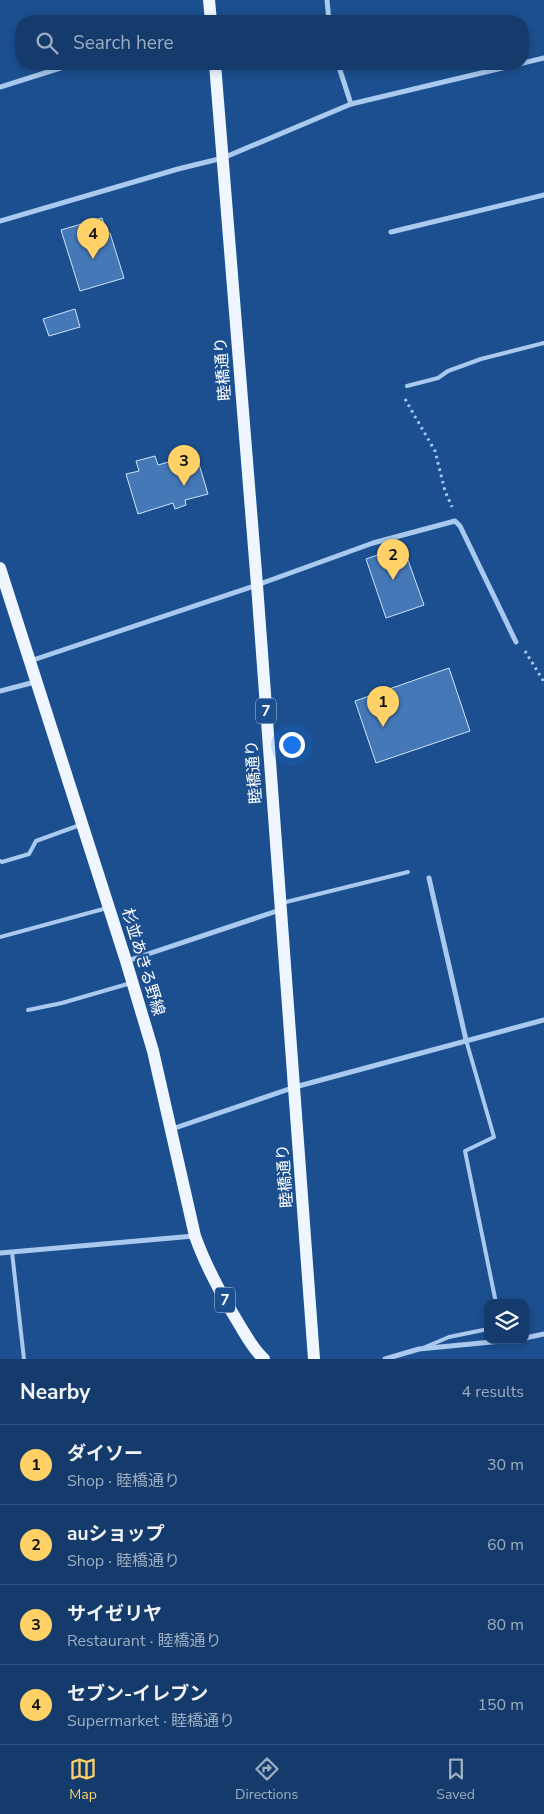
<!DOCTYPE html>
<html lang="en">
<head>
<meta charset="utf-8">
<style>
  :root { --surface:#143b6b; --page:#1d4271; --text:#f1f3f6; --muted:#9dadc1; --line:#33557e; --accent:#ffd166 }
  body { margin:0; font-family:"Nunito Sans","Noto Sans JP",sans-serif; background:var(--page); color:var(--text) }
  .controls { position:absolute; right:15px; bottom:15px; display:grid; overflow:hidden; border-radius:10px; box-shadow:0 2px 8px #0003 }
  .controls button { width:45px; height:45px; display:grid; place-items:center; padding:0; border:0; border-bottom:1px solid var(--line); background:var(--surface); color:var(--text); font:25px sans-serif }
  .you { position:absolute; left:291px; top:744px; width:18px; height:18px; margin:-12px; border:4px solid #fff; border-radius:50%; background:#1a73e8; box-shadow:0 0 0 8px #1a73e833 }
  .badge { display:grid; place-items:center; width:32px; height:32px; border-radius:50%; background:var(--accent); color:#111; font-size:16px; font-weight:700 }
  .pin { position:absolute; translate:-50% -41px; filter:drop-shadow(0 1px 2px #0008) }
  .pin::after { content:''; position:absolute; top:26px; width:18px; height:15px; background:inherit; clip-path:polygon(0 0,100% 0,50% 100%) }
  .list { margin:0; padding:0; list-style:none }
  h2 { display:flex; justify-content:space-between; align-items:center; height:65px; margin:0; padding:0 20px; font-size:21px }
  h2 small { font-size:16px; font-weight:400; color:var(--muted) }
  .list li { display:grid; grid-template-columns:32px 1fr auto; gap:15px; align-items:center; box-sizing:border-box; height:80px; padding:0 20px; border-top:1px solid var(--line) }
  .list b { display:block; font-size:19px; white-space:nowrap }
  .list p { margin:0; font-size:16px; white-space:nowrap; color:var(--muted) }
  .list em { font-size:16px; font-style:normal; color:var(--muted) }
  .icon { flex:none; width:28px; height:28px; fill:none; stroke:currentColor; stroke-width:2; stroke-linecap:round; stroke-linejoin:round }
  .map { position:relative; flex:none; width:544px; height:1359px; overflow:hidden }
  .search { position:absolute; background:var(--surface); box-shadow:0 2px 8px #0003; left:15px; right:15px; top:15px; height:55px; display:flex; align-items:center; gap:12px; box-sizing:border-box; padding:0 18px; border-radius:20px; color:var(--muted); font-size:19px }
  .sheet { height:385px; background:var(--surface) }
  nav { display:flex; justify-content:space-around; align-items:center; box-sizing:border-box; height:70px; border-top:1px solid var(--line); background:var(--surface); font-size:14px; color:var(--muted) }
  nav a { display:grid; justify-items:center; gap:2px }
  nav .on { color:var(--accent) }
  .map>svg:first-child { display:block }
  .building { fill:#4478b7; stroke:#cfe3fa }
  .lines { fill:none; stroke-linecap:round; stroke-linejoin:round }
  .path { stroke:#a9c9ee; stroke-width:3; stroke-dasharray:2.5 4; stroke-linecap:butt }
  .service { stroke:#a9c9ee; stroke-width:4 }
  .minor { stroke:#a9c9ee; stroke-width:5 }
  .primary { stroke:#f0f6ff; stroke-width:12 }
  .labels { text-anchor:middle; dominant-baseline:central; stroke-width:4.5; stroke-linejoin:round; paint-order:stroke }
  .shield { fill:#1b4f8f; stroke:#bbcadd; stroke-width:1 }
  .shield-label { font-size:15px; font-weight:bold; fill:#fff }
  .street-label { font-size:16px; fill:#fff; stroke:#1b4f8f }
</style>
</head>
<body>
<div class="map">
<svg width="544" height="1359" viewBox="0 0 544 1359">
  <rect width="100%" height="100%" fill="#1b4f8f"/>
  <!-- building -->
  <g class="building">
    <polygon points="102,218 107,234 110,233 124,278 80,291 61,230"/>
    <polygon points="75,309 80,327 49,336 43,319"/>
    <polygon points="196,454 208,494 185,500 186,505 175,509 173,503 138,514 126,474 139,471 136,461 155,456 158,465"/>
    <polygon points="403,546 424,605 386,618 366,559"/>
    <polygon points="449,668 470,731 376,763 355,701"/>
  </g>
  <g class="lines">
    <!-- path -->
    <g class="path">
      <polyline points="405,399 435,451 445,491 452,507"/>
      <polyline points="525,651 544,682"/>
    </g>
    <!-- service -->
    <g class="service">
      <polyline points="407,386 438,378 448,371 481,359 544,343"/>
      <polyline points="0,861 2,862 29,854 36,841 80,825"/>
      <polyline points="282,903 408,872"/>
      <polyline points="0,937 107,908"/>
      <polyline points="28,1010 62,1003 131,983"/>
      <polyline points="466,1040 494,1137 465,1151 496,1303"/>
      <polyline points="12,1252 24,1359"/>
      <polyline points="423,1348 449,1337 488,1329"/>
    </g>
    <!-- minor -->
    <g class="minor">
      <polyline points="327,0 329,21"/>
      <polyline points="338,64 351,104"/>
      <polyline points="0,87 73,64"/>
      <polyline points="0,221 178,169 223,158 351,104 544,58"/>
      <polyline points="391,232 544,195"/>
      <polyline points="30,661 257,585 373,543 455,521 460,526 516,642"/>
      <polyline points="0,691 35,682"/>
      <polyline points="429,878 466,1040"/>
      <polyline points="127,961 280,910"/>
      <polyline points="172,1129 295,1087 544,1020"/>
      <polyline points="0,1253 194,1236"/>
      <polyline points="525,1338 544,1334"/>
      <polyline points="385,1359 419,1349 513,1340"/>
    </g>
    <!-- primary -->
    <g class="primary">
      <polyline points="209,0 211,21"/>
      <polyline points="215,64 257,585 314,1359"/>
      <path d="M0 568 126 961 153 1051 195 1236C206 1267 222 1296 239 1324 247 1337 253 1349 264 1359"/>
    </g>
  </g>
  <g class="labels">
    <!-- shield labels -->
    <g class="shield">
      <rect x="256" y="698.5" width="20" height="25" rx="4"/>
      <rect x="215" y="1287.5" width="20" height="25" rx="4"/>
    </g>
    <g class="shield-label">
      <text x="266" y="711">7</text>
      <text x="225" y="1300">7</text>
    </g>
    <!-- street labels -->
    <g class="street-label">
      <text transform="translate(223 369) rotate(-94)">睦橋通り</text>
      <text transform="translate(254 772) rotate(-94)">睦橋通り</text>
      <text transform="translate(143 962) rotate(73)">杉並あきる野線</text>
      <text transform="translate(285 1176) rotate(-94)">睦橋通り</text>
    </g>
  </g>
</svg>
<div class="controls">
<button><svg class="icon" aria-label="layers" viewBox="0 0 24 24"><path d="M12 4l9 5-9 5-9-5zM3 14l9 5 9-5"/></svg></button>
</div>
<div class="you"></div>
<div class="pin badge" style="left:383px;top:727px">1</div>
<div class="pin badge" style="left:393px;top:580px">2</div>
<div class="pin badge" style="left:184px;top:486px">3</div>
<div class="pin badge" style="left:93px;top:259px">4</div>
<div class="search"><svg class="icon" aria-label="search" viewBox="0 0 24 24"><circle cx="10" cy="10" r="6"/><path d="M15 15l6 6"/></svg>Search here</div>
</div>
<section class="sheet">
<h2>Nearby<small>4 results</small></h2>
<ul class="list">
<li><span class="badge">1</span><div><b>ダイソー</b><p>Shop · 睦橋通り</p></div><em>30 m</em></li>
<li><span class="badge">2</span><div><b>auショップ</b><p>Shop · 睦橋通り</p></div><em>60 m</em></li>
<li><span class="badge">3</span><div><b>サイゼリヤ</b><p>Restaurant · 睦橋通り</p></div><em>80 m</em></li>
<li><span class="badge">4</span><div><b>セブン-イレブン</b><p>Supermarket · 睦橋通り</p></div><em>150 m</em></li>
</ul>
</section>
<nav>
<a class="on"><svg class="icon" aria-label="map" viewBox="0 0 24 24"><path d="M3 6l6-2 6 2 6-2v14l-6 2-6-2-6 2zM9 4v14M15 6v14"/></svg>Map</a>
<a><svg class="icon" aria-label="directions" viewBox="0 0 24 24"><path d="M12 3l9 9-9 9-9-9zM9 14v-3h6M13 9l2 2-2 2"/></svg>Directions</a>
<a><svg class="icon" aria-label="saved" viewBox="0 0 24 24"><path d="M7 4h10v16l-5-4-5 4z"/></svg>Saved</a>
</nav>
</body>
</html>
